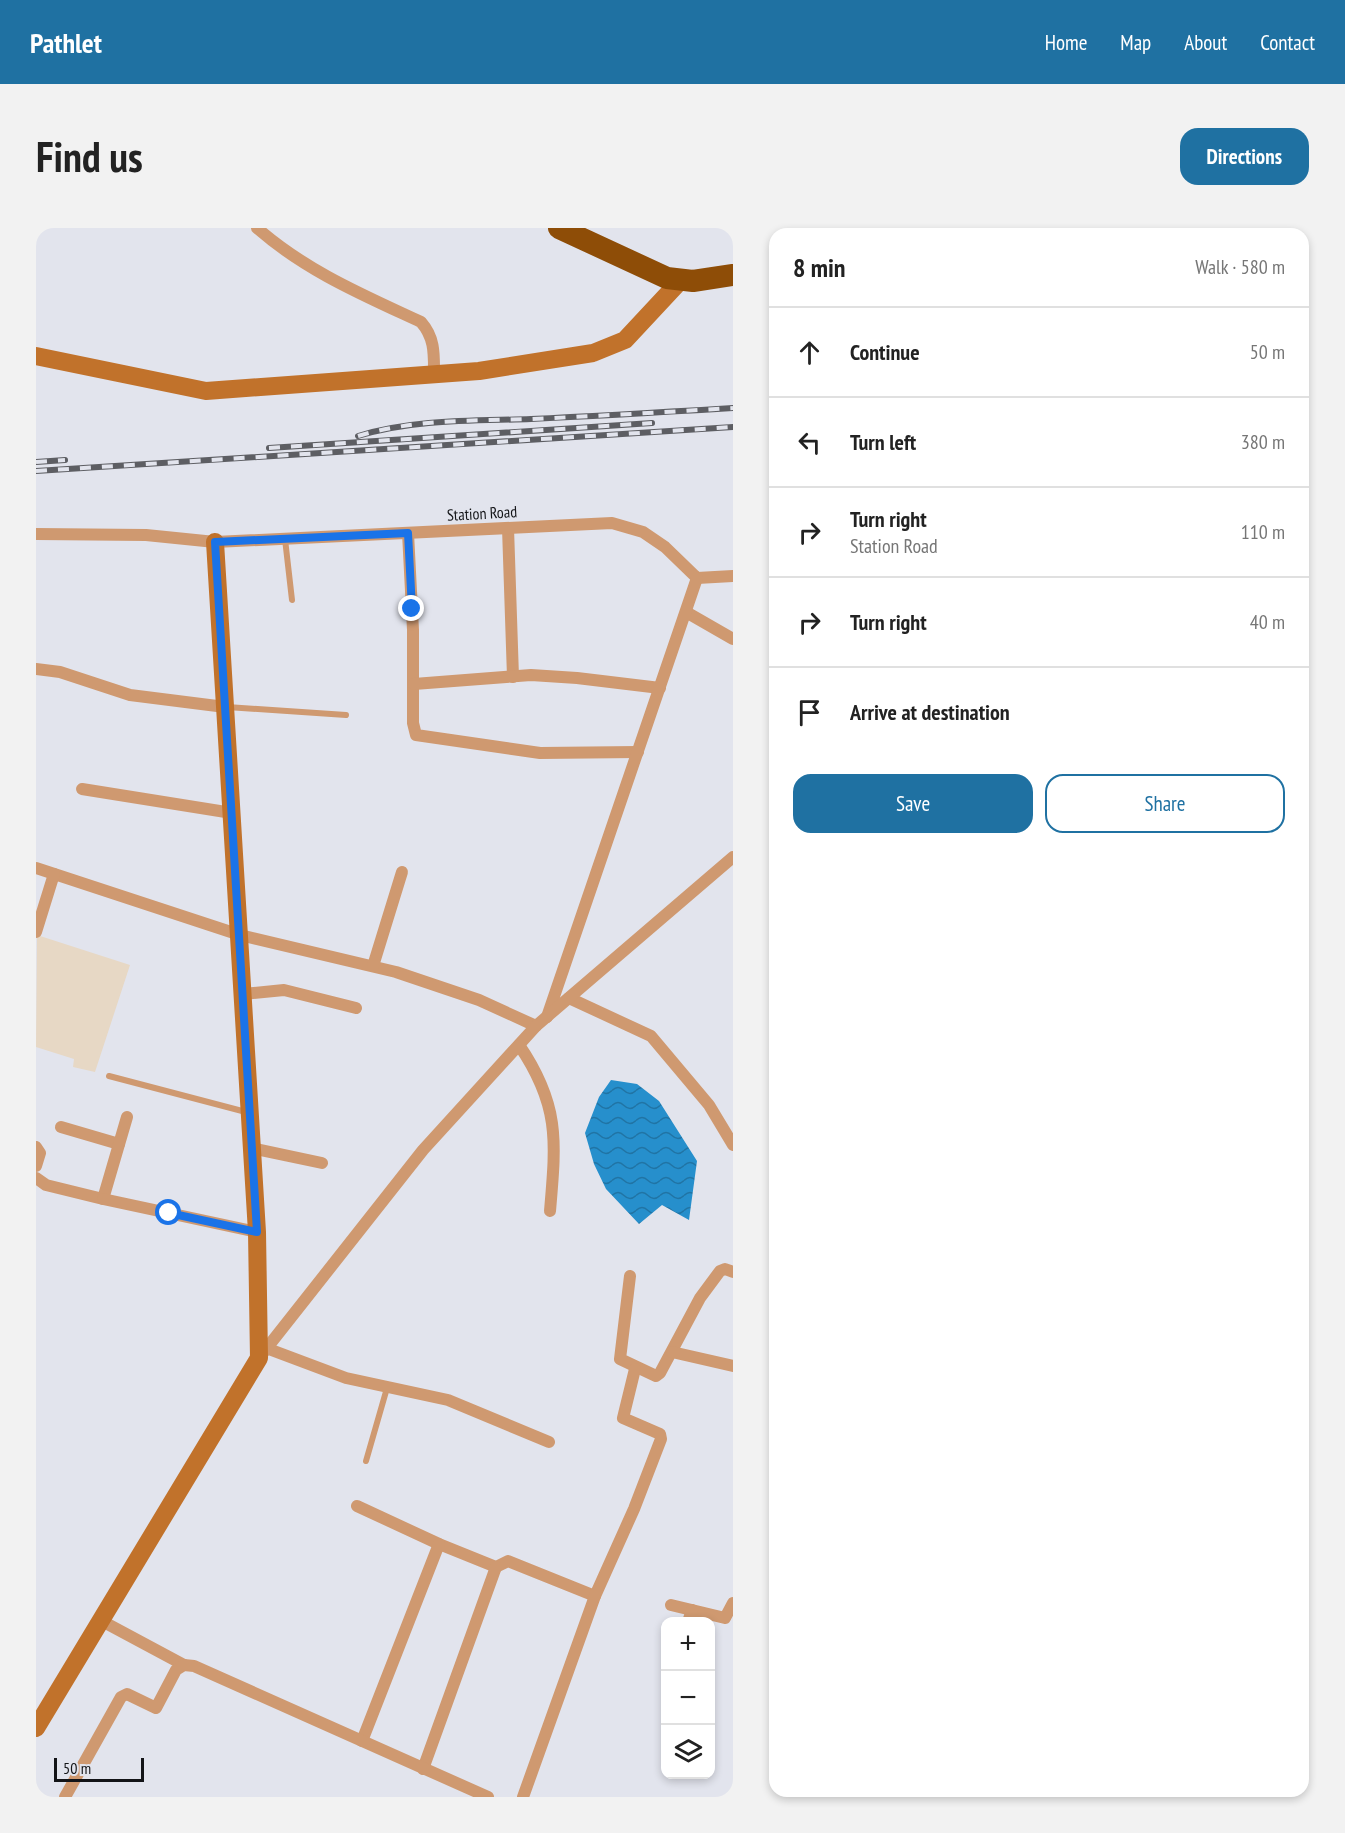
<!DOCTYPE html>
<html lang="en">
<head>
<meta charset="utf-8">
<style>
  :root { --surface:#fff; --page:#f2f2f2; --text:#222; --muted:#767676; --line:#e0e0e0; --accent:#1f71a2 }
  body { margin:0; font-family:"PT Sans Narrow",sans-serif; background:var(--page); color:var(--text) }
  .controls { position:absolute; right:18px; bottom:18px; display:grid; overflow:hidden; border-radius:12px; box-shadow:0 3px 9px #0003 }
  .controls button { width:54px; height:54px; display:grid; place-items:center; padding:0; border:0; border-bottom:2px solid var(--line); background:var(--surface); color:var(--text); font:30px sans-serif }
  .scale { position:absolute; left:18px; bottom:15px; width:90px; box-sizing:border-box; padding-left:6px; border:3px solid #131417; border-top:0; font-size:16px; line-height:21px; white-space:nowrap; color:#131417; -webkit-text-stroke:4px #e2e4ed; paint-order:stroke }
  .stop { position:absolute; width:18px; height:18px; margin:-14px; border:4px solid #1a73e8; border-radius:50%; background:#fff }
  .stop.end { background:#1a73e8; border-color:#fff; box-shadow:0 2px 6px #0008 }
  .list { margin:0; padding:0; list-style:none }
  h2 { display:flex; justify-content:space-between; align-items:center; height:78px; margin:0; padding:0 24px; font-size:26px }
  h2 small { font-size:20px; font-weight:400; color:var(--muted) }
  .list li { display:grid; grid-template-columns:39px 1fr auto; gap:18px; align-items:center; box-sizing:border-box; height:90px; padding:0 24px; border-top:2px solid var(--line) }
  .list b { display:block; font-size:22px; white-space:nowrap }
  .list p { margin:0; font-size:20px; white-space:nowrap; color:var(--muted) }
  .list em { font-size:20px; font-style:normal; color:var(--muted) }
  .actions { display:flex; gap:12px; padding:18px 24px }
  .actions a { flex:1; padding:14px 0; border:2px solid var(--accent); border-radius:18px; text-align:center; font-size:21px; color:var(--accent) }
  .actions .main { background:var(--accent); color:#fff }
  .icon { flex:none; width:33px; height:33px; fill:none; stroke:currentColor; stroke-width:2; stroke-linecap:round; stroke-linejoin:round }
  .map { position:relative; flex:none; width:697px; height:1569px; overflow:hidden; border-radius:18px }
  header { display:flex; align-items:center; gap:36px; box-sizing:border-box; height:84px; padding:0 30px; background:var(--accent); color:#fff }
  header strong { font-size:28px }
  nav { display:flex; gap:33px; margin-inline-start:auto; font-size:21px }
  .intro { display:flex; align-items:center; justify-content:space-between; box-sizing:border-box; height:144px; padding:0 36px }
  h1 { margin:0; font-size:42px }
  .button { padding:15px 27px; border-radius:18px; background:var(--accent); color:#fff; font-size:21px; font-weight:700 }
  main { display:flex; gap:36px; padding:0 36px }
  aside { flex:1; background:var(--surface); border-radius:18px; box-shadow:0 3px 9px #0003 }
  .map>svg:first-child { display:block }
  .education { fill:#e7d8c5 }
  .water { fill:url(#water-waves) }
  .lines { fill:none; stroke-linecap:round; stroke-linejoin:round }
  .lane { stroke:#cf9970; stroke-width:6 }
  .street { stroke:#cf9970; stroke-width:12 }
  .secondary { stroke:#c1722b; stroke-width:18 }
  .highway { stroke:#8e4d07; stroke-width:22 }
  .rail-casing { stroke:#5d5e63; stroke-width:6 }
  .rail { stroke:#e2e4ed; stroke-width:4; stroke-dasharray:11; stroke-linecap:butt }
  .route { stroke:#1a73e8; stroke-width:8 }
  .labels { text-anchor:middle; dominant-baseline:central; stroke-width:4.5; stroke-linejoin:round; paint-order:stroke }
  .street-label { font-size:16px; fill:#131417; stroke:#e2e4ed }
</style>
</head>
<body>
<header>
<strong>Pathlet</strong>
<nav><a>Home</a><a>Map</a><a>About</a><a>Contact</a></nav>
</header>
<div class="intro"><h1>Find us</h1><a class="button">Directions</a></div>
<main>
<div class="map">
<svg width="697" height="1569" viewBox="0 0 697 1569">
  <defs>
    <pattern id="water-waves" width="16" height="10" patternUnits="userSpaceOnUse" patternTransform="scale(1.5)"><rect width="16" height="10" fill="#268fcc"/><path d="M0 5q4-4 8 0t8 0" fill="none" stroke="#2074a5"/></pattern>
  </defs>
  <rect width="100%" height="100%" fill="#e2e4ed"/>
  <!-- education -->
  <polygon class="education" points="1,707 94,737 59,844 37,839 38,831 0,819"/>
  <!-- water -->
  <polygon class="water" points="575,852 601,856 623,873 661,933 653,992 626,977 603,996 570,961 558,936 549,905 563,869"/>
  <g class="lines">
    <!-- lane -->
    <g class="lane">
      <polyline points="249,311 256,372"/>
      <polyline points="191,479 310,487"/>
      <polyline points="73,848 210,884"/>
      <polyline points="330,1233 351,1160"/>
    </g>
    <!-- street -->
    <g class="street">
      <path d="M221 0C270 43 327 67 385 94 399 110 398 126 398 146"/>
      <polyline points="472,300 477,449"/>
      <polyline points="372,305 377,402 377,495 380,507 504,525 602,524"/>
      <polyline points="0,306 110,307 179,314 576,295 607,304 629,319 661,350 697,348"/>
      <polyline points="650,384 697,411"/>
      <polyline points="0,441 24,444 94,467 189,479"/>
      <polyline points="378,456 495,447 541,450 624,460"/>
      <polyline points="46,561 196,585"/>
      <polyline points="0,640 204,707 360,744 443,772 500,798"/>
      <polyline points="0,704 18,646"/>
      <polyline points="337,738 366,644"/>
      <polyline points="207,766 248,762 320,780"/>
      <polyline points="533,770 615,808 673,877 697,917"/>
      <polyline points="511,789 661,350"/>
      <path d="M483 817C524 877 520 913 514 983"/>
      <polyline points="25,899 83,916"/>
      <polyline points="0,919 4,925 0,938"/>
      <polyline points="215,920 286,935"/>
      <polyline points="0,950 10,957 67,971 91,889"/>
      <polyline points="67,971 221,1004"/>
      <polyline points="594,1048 584,1131 620,1148 624,1145 664,1070 684,1043 689,1041 697,1044"/>
      <polyline points="230,1120 310,1150 412,1172 513,1214"/>
      <polyline points="636,1124 697,1138"/>
      <polyline points="223,1130 387,922 500,798 697,629"/>
      <polyline points="321,1278 403,1316 460,1339 472,1333 559,1368"/>
      <polyline points="635,1377 689,1390 697,1375"/>
      <polyline points="64,1392 148,1437"/>
      <polyline points="652,1394 656,1382"/>
      <polyline points="326,1513 403,1316"/>
      <polyline points="387,1541 460,1339"/>
      <polyline points="29,1569 85,1469 91,1466 120,1480 140,1442 148,1437 158,1438 452,1569"/>
      <polyline points="487,1569 559,1368 598,1281 625,1211 624,1206 587,1190 599,1141"/>
    </g>
    <!-- secondary -->
    <g class="secondary">
      <polyline points="0,128 170,163 443,143 557,125 589,112 644,53"/>
      <polyline points="0,1500 223,1130 221,1004 179,314"/>
    </g>
    <!-- highway -->
    <polyline class="highway" points="523,0 631,50 657,53 697,47"/>
    <defs>
      <g id="rail">
        <path d="M322 208C378 191 437 193 495 191 562 188 630 184 697 180"/>
        <polyline points="233,220 616,195"/>
        <polyline points="0,234 29,232"/>
        <polyline points="0,243 697,199"/>
      </g>
    </defs>
    <!-- rail casing -->
    <use href="#rail" class="rail-casing"/>
    <!-- rail -->
    <use href="#rail" class="rail"/>
  </g>
  <g class="lines">
    <!-- route -->
    <polyline class="route" points="133,985 221,1004 179,314 372,305 376,381"/>
  </g>
  <g class="labels">
    <!-- street labels -->
    <g class="street-label">
      <text transform="translate(446 285) rotate(-3)">Station Road</text>
    </g>
  </g>
</svg>
<div class="controls">
<button>+</button>
<button>−</button>
<button><svg class="icon" aria-label="layers" viewBox="0 0 24 24"><path d="M12 4l9 5-9 5-9-5zM3 14l9 5 9-5"/></svg></button>
</div>
<div class="scale">50 m</div>
<div class="stop" style="left:133px;top:985px"></div>
<div class="stop end" style="left:376px;top:381px"></div>
</div>
<aside>
<h2>8 min<small>Walk · 580 m</small></h2>
<ul class="list">
<li><svg class="icon" aria-label="ahead" viewBox="0 0 24 24"><path d="M12 20V5M6 11l6-6 6 6"/></svg><div><b>Continue</b></div><em>50 m</em></li>
<li><svg class="icon" aria-label="left" viewBox="0 0 24 24"><path d="M17 20v-9H6M10 6l-5 5 5 5"/></svg><div><b>Turn left</b></div><em>380 m</em></li>
<li><svg class="icon" aria-label="right" viewBox="0 0 24 24"><path d="M7 20v-9h11M14 6l5 5-5 5"/></svg><div><b>Turn right</b><p>Station Road</p></div><em>110 m</em></li>
<li><svg class="icon" aria-label="right" viewBox="0 0 24 24"><path d="M7 20v-9h11M14 6l5 5-5 5"/></svg><div><b>Turn right</b></div><em>40 m</em></li>
<li><svg class="icon" aria-label="arrive" viewBox="0 0 24 24"><path d="M6 21V4h12l-3 4 3 4H6"/></svg><div><b>Arrive at destination</b></div></li>
</ul>
<div class="actions"><a class="main">Save</a><a>Share</a></div>
</aside>
</main>
</body>
</html>
